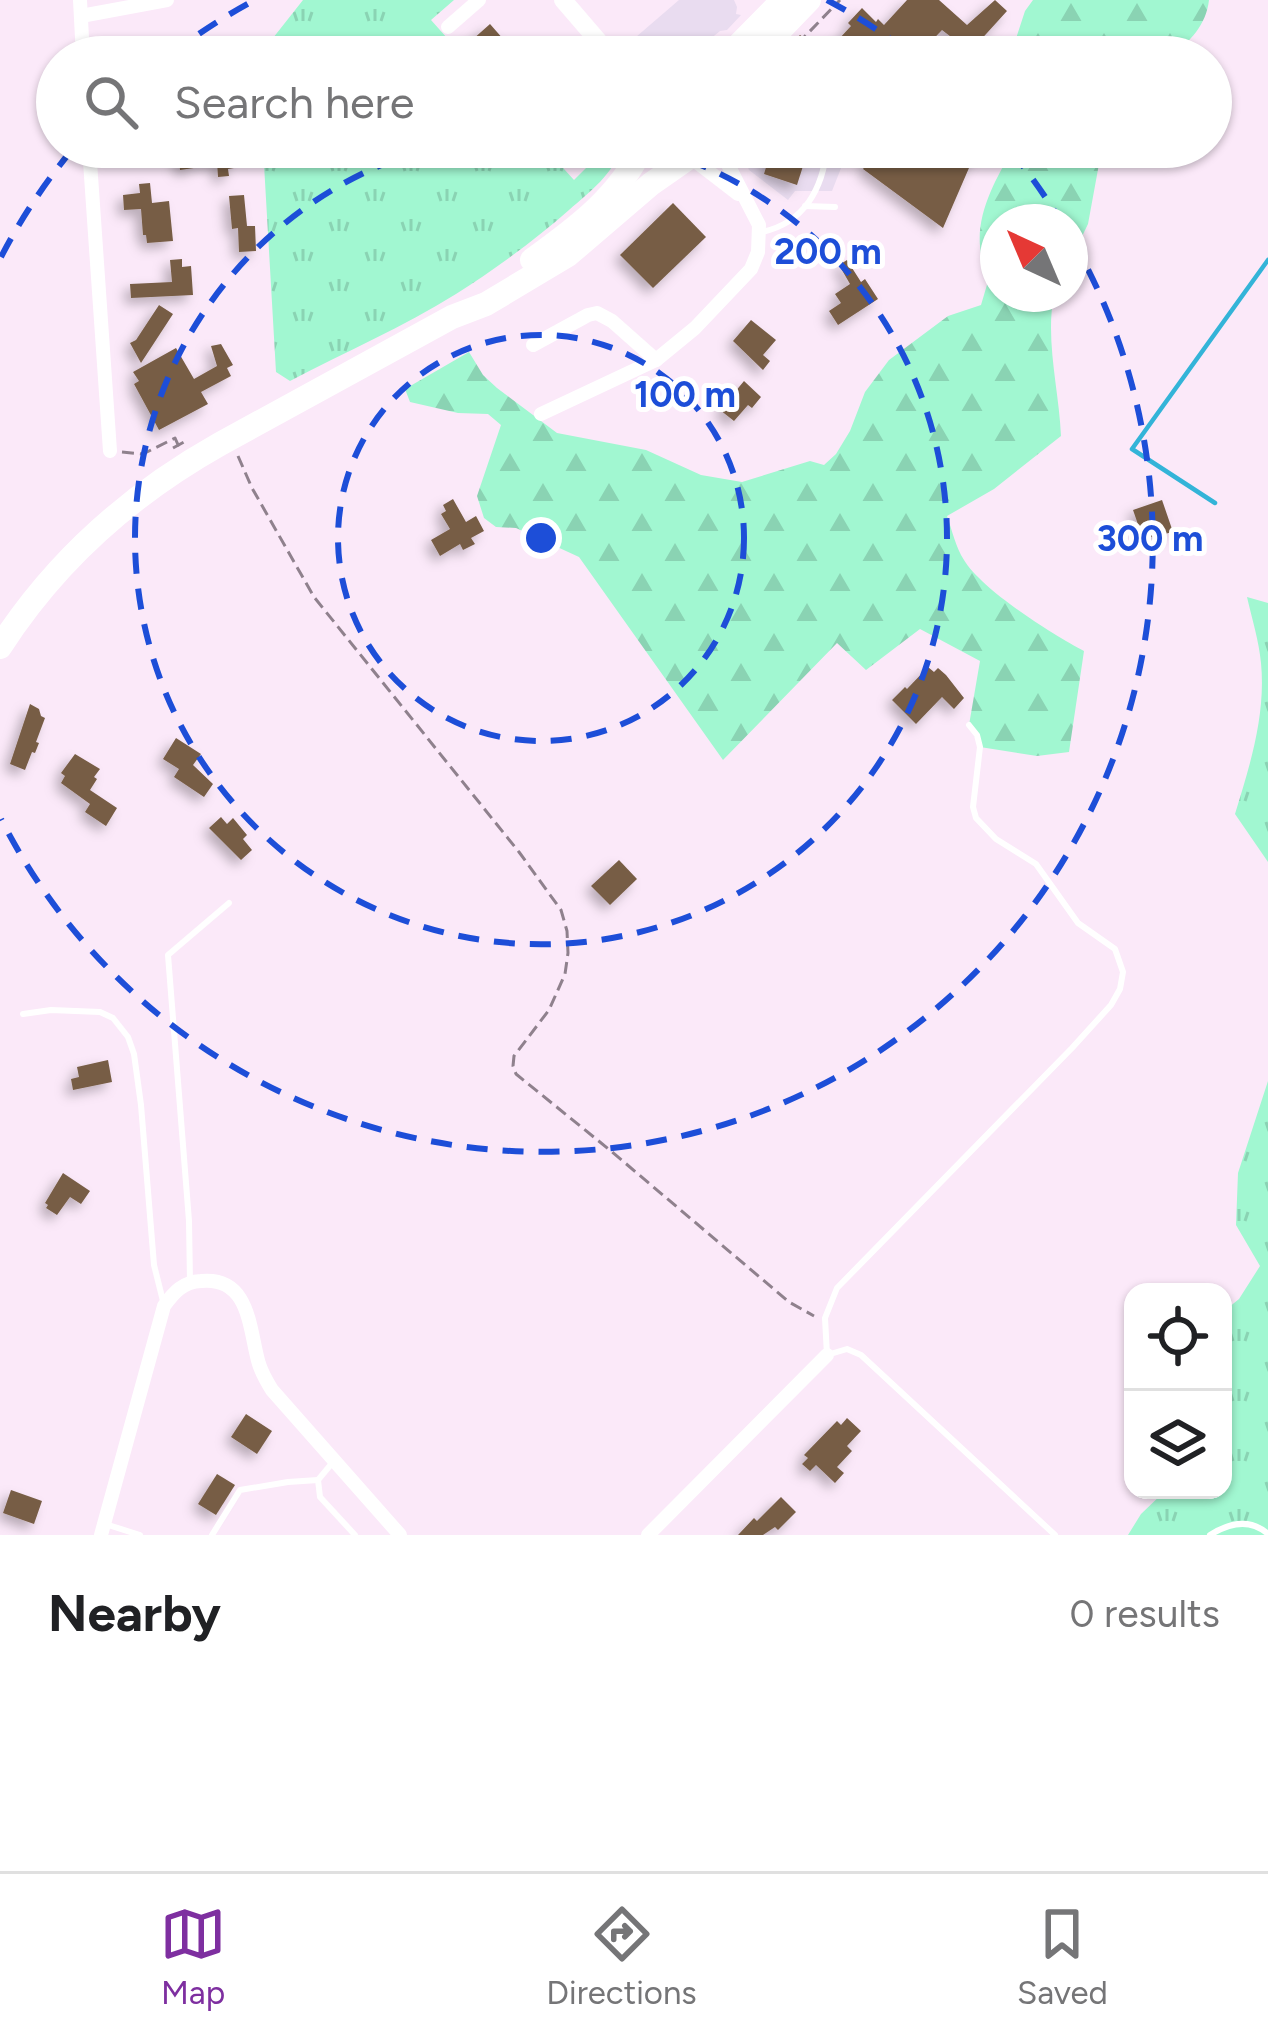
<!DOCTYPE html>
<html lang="en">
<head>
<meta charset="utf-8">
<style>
  :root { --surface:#fff; --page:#f2f2f2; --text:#202124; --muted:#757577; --line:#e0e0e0; --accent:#7e2fa0 }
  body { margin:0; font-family:Figtree,sans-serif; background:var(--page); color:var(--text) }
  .controls { position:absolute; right:36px; bottom:36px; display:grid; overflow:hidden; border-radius:24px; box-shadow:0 3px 9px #0004 }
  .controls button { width:108px; height:108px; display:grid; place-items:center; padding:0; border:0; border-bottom:3px solid var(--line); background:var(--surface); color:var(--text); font:60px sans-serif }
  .compass { position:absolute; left:980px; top:204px; width:108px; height:108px; border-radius:50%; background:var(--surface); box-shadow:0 3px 9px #0004; rotate:316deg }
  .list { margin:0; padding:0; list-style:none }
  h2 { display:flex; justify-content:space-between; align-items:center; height:156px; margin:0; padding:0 48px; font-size:51px }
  h2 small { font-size:39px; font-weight:400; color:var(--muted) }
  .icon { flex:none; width:66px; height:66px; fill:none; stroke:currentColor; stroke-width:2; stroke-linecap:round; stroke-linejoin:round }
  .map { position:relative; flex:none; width:1268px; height:1535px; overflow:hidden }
  .search { position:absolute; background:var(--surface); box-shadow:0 3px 9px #0004; left:36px; right:36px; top:36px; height:132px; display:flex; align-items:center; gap:30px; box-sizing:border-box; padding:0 42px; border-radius:66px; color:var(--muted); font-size:45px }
  .sheet { height:336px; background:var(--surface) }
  nav { display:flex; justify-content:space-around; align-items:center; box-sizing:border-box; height:168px; border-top:3px solid var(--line); background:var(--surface); font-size:33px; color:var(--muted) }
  nav a { display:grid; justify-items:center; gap:6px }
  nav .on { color:var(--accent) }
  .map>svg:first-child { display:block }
  .commercial { fill:#e9dcf0 }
  .grass { fill:url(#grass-tufts) }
  .forest { fill:url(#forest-firs) }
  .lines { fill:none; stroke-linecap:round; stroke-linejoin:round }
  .stream { stroke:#33b4d8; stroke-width:4.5 }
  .building { fill:#775d45; filter:url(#shadow) }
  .path { stroke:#8f818d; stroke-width:3; stroke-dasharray:12 6; stroke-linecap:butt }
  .lane { stroke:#fff; stroke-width:6 }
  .street { stroke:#fff; stroke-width:14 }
  .secondary { stroke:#fff; stroke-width:18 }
  .highway { stroke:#fff; stroke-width:24 }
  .ring { fill:none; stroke:#1d4ed8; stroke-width:6; stroke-dasharray:21 15 }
  .centre { fill:#1d4ed8; stroke:#fff; stroke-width:6 }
  .ring-label { font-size:36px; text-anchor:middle; font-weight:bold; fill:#1d4ed8; stroke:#fff; stroke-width:10; stroke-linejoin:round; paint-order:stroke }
</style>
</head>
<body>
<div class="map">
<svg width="1268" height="1535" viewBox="0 0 1268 1535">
  <defs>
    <pattern id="grass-tufts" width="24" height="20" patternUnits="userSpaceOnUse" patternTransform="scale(3)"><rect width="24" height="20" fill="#a1f7d1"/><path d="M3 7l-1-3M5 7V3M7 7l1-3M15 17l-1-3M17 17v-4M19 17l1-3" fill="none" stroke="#8ad3b3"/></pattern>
    <pattern id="forest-firs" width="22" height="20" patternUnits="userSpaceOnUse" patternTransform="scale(3)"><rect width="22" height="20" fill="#a1f7d1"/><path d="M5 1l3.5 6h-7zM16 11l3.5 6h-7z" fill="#8ad3b3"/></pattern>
    <filter id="shadow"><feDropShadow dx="-6" dy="6" stdDeviation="6" flood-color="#0004"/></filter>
  </defs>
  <rect width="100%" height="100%" fill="#fbe9f9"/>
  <!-- commercial -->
  <g class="commercial">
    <polygon points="679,0 734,0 737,7 736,14 741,15 727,30 720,31 704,44 686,51 671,50 636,37"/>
    <polygon points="741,147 848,147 849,148 832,191 795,191 788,200 749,170"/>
  </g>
  <!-- grass -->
  <g class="grass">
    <polygon points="303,0 454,0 431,20 464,57 258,57"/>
    <path d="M263 147H544L574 180 590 164 599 147H622C613 174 590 192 569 210 534 241 495 269 456 294 403 327 345 352 290 381L276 372Z"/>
    <path d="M1247 597 1268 603V862L1235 814C1250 765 1266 715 1261 663 1259 641 1252 619 1247 597Z"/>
    <polygon points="1268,1081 1268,1533 1267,1535 1128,1535 1141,1514 1166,1490 1223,1490 1223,1312 1239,1299 1260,1266 1236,1225 1238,1173"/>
  </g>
  <!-- forest -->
  <g class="forest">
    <path d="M1033 0H1209C1206 26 1190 40 1172 57H1010L1025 11Z"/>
    <path d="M1014 147H1105L1099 164 1088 224 1070 261V222H998V294H1054C1045 341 1059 389 1061 436L994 489 947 516C952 530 956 548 964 560 982 590 1053 635 1084 651L1069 752 1037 756 980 747 969 725 980 661 920 629 866 670 837 643 723 760 579 557 516 528 496 527 484 518 477 496 501 425 488 414 458 413 410 402 405 389 469 352 483 375 497 388 557 433 646 450 701 475 742 482 810 461 824 465 836 454 850 431 865 392 889 360 948 316 981 305 989 278C966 231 990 189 1014 147Z"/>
  </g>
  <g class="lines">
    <!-- stream -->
    <polyline class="stream" points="1215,503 1132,449 1268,260"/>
  </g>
  <!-- building -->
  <g class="building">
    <polygon points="907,0 939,0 967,25 995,0 1007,11 977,44 996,57 969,57 972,53 942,30 921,52 926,57 777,57 800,35 825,54 851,26 848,23 862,8 876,22 878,19 884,25"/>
    <polygon points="490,24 511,48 500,57 471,57 463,48"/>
    <polygon points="216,147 233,147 234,168 228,169 229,176 218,177 217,162 194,164 194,168 180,170 178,151 217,150"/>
    <polygon points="772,147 809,147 797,185 764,174"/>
    <polygon points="879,147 982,147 972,161 943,228 863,169"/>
    <polygon points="150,183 152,203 169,201 173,241 147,243 146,235 143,235 141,209 124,210 123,195 140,193 139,184"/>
    <polygon points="244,195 247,226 255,226 256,251 239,252 238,228 232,229 229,196"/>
    <polygon points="673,203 706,237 653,288 620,255"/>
    <polygon points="182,259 182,267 191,266 193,295 131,298 130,284 172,282 170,260"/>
    <polygon points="847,260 861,282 865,279 878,299 838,325 829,311 841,303 835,294 850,284 839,265"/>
    <polygon points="159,305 173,314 141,363 130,343 136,340"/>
    <polygon points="751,320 776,340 763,355 770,361 763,370 733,341"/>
    <polygon points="221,344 233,365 227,368 231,376 201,392 208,404 159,430 134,384 139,381 133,372 176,348 194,379 217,366 211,346"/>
    <polygon points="744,381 761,397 752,408 748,405 734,421 720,410"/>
    <polygon points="453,499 466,522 476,516 484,531 471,538 475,544 463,550 460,544 440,556 431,540 450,529 441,514 446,511 443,505"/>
    <polygon points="1162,500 1173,532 1143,539 1133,510"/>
    <polygon points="928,667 934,672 938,668 946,675 964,698 954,709 942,697 916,724 892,700 905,687 907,689"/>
    <polygon points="30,704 39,709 41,716 45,718 36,742 39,743 35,753 32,752 25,770 10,764"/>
    <polygon points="176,738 201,754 193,765 213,784 204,797 174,777 179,769 163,759"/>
    <polygon points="75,754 100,769 94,777 97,779 90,790 117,808 106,826 85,812 90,804 61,783 65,776 61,773"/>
    <polygon points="221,817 227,824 233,818 247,835 243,839 252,850 241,860 209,828"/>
    <polygon points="619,860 637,879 610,905 591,886"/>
    <polygon points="108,1060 112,1082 73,1090 71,1079 79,1077 77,1067"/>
    <polygon points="63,1173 90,1191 81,1204 70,1197 57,1215 46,1208 48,1205 45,1203"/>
    <polygon points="246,1414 272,1431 257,1454 231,1437"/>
    <polygon points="847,1418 861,1431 847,1446 852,1451 837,1467 844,1473 835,1483 816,1465 810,1471 802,1464 808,1458 804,1455 837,1421 841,1425"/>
    <polygon points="217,1474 235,1485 216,1515 198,1504"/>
    <polygon points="11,1490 42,1501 34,1524 3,1513"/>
    <polygon points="781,1497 796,1512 778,1530 775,1527 763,1535 738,1535 754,1518 757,1521"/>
  </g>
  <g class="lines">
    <!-- path -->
    <g class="path">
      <polyline points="785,57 840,0"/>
      <polyline points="173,448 184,442"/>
      <polyline points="122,452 143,454 175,438 180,449"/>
      <polyline points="238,456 252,488 314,597 519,852 561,910 567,931 568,953 565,974 549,1010 514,1056 513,1066 516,1074 611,1151 789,1302 814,1316"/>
    </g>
    <!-- lane -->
    <g class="lane">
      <polyline points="805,206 835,207"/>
      <path d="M762 232C804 223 823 189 827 147"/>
      <polyline points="969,725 977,735 980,747 973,807 976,818 996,839 1036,864 1078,923 1115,949 1123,972 1120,989 1111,1005 1072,1048 837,1288 825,1318 827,1355 847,1349 861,1355 1055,1535"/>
      <polyline points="23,1014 51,1010 100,1012 113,1018 128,1037 134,1054 141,1105 154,1265 164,1305"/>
      <polyline points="190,1282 189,1221 168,955 229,903"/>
      <polyline points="333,1462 318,1480 320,1497 355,1535"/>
      <polyline points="105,1524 140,1535"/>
      <polyline points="212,1535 240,1490 288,1482 318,1480"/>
      <path d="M1210 1535C1229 1523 1250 1518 1268 1534"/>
    </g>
    <!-- street -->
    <g class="street">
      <polyline points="80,0 83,57"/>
      <polyline points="81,16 167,0"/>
      <polyline points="448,27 479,0"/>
      <polyline points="89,147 110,451"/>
      <polyline points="690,157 738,194"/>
      <polyline points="533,345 588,315 597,313 612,321 656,360"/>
      <polyline points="541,414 656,360 695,328 751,269 758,252 759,225 719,147"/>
      <path d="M101 1535 164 1306C174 1292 183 1282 201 1281 251 1276 249 1331 259 1364 262 1373 267 1382 272 1390L400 1535"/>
      <polyline points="648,1535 827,1355"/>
    </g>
    <!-- secondary -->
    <polyline class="secondary" points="563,0 612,57"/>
    <!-- highway -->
    <g class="highway">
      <polyline points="727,57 783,0"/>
      <polyline points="754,57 809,0"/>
      <path d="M532 260C575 229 620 196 642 147"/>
      <path d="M0 647C56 560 131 494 220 444L452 317 486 304 568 255 651 184 704 147"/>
    </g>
  </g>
  <!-- distance rings -->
  <g class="ring">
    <circle cx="541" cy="538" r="203"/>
    <path d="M653 148A406 406 0 1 1 429 148"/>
    <path d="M1 257A609 609 0 0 1 71 151M170 55A609 609 0 0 1 255 0M827 0A609 609 0 0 1 912 55M1011 151A609 609 0 0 1 1060 220M1071 238A609 609 0 1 1 1 819"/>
  </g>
  <circle cx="541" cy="538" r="18" class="centre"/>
  <g class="ring-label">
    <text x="828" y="264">200 m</text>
    <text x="685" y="407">100 m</text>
    <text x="1150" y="551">300 m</text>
  </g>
</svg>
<div class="controls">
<button><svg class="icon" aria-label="locate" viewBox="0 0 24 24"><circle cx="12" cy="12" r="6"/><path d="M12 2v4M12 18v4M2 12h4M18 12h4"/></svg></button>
<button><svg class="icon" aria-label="layers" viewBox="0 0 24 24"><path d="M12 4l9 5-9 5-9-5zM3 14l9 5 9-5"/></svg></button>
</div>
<svg class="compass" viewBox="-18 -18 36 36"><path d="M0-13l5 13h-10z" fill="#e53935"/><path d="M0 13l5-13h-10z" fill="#757577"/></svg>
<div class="search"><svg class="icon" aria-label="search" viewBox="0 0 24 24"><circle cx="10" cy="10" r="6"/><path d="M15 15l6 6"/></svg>Search here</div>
</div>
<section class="sheet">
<h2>Nearby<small>0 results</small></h2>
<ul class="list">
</ul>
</section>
<nav>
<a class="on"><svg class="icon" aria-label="map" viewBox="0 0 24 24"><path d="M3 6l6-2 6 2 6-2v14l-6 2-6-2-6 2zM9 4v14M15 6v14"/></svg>Map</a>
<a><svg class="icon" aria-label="directions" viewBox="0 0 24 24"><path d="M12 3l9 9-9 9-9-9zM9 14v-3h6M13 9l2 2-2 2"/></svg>Directions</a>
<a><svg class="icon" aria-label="saved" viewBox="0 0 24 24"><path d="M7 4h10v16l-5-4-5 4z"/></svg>Saved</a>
</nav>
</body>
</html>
